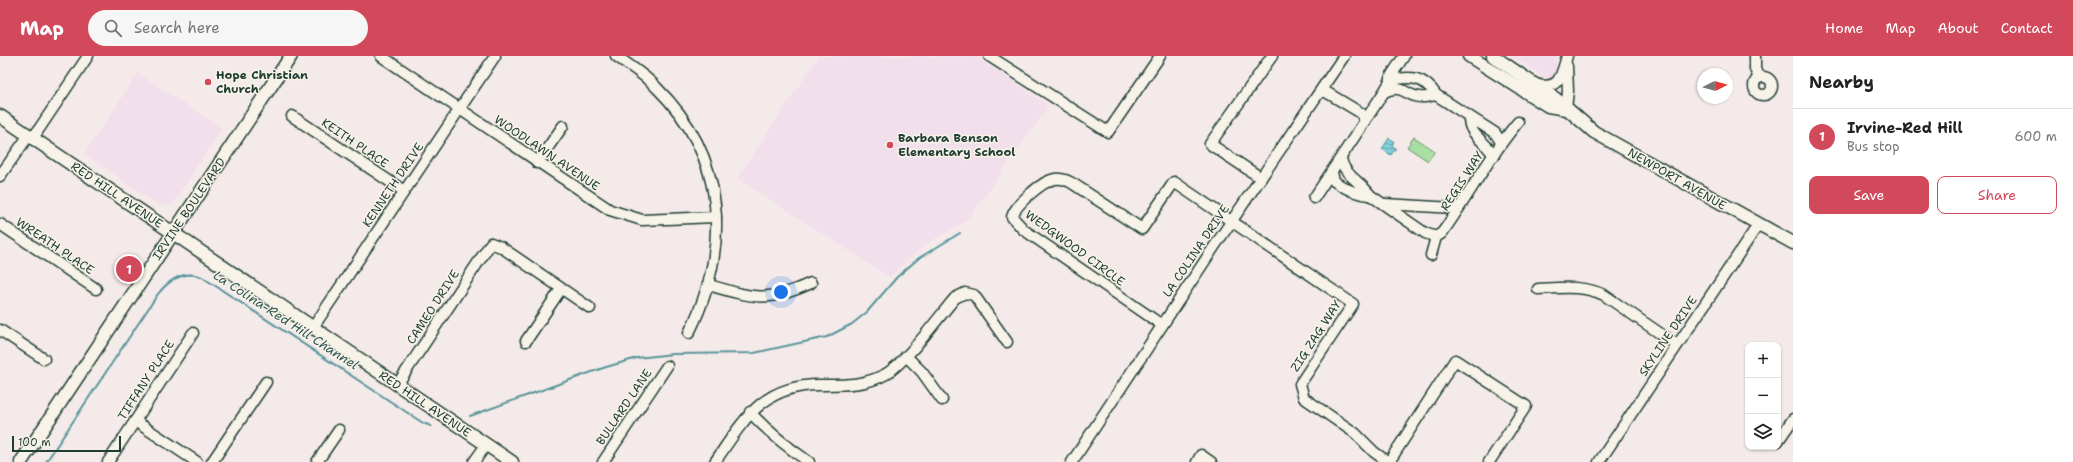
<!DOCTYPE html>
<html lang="en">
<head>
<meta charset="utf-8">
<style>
  :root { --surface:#fff; --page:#f6f6f6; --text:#222; --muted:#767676; --line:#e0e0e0; --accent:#d1495b }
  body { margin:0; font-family:"Shantell Sans",sans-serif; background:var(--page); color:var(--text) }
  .controls { position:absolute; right:12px; bottom:12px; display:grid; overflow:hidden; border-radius:8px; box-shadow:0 1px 3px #0004 }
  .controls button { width:36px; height:36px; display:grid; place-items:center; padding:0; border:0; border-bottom:1px solid var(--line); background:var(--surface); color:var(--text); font:20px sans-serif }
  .compass { position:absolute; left:1697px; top:12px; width:36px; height:36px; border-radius:50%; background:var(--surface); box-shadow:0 1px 3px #0004; rotate:84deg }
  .scale { position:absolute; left:12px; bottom:10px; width:109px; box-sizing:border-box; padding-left:4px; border:2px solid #1f3d34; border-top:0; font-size:11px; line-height:14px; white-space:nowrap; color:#1f3d34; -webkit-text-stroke:3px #f7f3e8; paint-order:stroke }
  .you { position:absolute; left:781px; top:236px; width:14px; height:14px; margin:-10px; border:3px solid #fff; border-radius:50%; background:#1a73e8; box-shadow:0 0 0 6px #1a73e833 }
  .badge { display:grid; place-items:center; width:26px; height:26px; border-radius:50%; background:var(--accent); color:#fff; font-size:13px; font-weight:700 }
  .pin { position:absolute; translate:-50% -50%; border:2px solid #fff; box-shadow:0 1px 4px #0006 }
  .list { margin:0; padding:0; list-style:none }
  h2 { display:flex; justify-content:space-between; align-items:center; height:52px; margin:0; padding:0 16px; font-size:17px }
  h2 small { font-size:13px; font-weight:400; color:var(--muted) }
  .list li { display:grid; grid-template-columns:26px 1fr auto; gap:12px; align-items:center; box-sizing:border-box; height:56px; padding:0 16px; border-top:1px solid var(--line) }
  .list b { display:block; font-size:15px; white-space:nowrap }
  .list p { margin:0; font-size:13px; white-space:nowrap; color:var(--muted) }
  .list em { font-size:13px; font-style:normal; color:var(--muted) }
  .actions { display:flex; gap:8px; padding:12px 16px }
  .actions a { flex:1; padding:9px 0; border:1px solid var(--accent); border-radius:8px; text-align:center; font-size:14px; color:var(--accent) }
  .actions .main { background:var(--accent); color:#fff }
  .icon { flex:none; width:22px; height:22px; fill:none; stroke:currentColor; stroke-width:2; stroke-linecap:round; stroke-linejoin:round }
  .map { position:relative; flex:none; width:1793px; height:406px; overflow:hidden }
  header { display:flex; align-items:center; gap:24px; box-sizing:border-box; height:56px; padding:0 20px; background:var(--accent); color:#fff }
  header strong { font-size:19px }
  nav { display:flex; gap:22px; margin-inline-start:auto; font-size:14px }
  .search { width:280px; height:36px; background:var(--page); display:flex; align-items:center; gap:10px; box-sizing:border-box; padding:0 14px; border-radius:22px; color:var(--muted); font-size:15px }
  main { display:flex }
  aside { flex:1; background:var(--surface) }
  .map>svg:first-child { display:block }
  .built { fill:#f2dfec }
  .green { fill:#a9dfa2; stroke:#648e6b }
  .water { fill:url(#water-rules); stroke:#599599 }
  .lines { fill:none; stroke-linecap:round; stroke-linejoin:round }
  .stream { stroke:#599599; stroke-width:2 }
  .minor-casing { stroke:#1f3d34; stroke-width:13 }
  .major-casing { stroke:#1f3d34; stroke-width:15 }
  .minor { stroke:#f7f3e8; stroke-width:10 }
  .major { stroke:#f7f3e8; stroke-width:12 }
  .poi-dot { fill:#d1495b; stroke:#f7f3e8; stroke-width:1.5 }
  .labels { text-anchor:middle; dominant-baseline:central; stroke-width:3; stroke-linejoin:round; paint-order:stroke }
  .poi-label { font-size:12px; font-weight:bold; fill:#1f3d34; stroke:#f7f3e8; text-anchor:start }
  .street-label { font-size:12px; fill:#1f3d34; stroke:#f7f3e8 }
  .water-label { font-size:13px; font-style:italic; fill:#325a56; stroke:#f7f3e8 }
</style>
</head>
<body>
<header>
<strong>Map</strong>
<div class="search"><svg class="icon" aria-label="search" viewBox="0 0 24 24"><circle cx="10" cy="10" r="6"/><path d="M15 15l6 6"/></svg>Search here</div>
<nav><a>Home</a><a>Map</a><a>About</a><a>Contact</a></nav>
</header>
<main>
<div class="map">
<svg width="1793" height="406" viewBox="0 0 1793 406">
  <defs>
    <pattern id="water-rules" width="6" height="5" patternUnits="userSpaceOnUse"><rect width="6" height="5" fill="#80d0dc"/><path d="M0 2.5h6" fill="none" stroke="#68aab3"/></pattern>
  </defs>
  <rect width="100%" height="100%" fill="#f5eaea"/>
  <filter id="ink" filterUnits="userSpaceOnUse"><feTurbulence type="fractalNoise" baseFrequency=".025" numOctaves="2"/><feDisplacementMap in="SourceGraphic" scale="8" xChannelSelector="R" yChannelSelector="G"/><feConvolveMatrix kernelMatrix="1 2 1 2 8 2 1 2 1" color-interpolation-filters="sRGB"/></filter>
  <g filter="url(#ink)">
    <!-- built -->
    <g class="built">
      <polygon points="819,0 975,0 1049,50 967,165 926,188 889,221 737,122"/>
      <polygon points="1512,0 1558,0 1556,19 1553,22 1547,23"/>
      <polygon points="138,17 222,72 173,148 160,150 84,98"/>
    </g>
    <!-- green -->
    <polygon class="green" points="1414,81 1435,95 1428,105 1407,91"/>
    <!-- water -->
    <polygon class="water" points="1389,82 1394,85 1392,90 1396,92 1391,99 1382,93"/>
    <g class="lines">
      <!-- stream -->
      <g class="stream">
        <polyline points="470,360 603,312 637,302 673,298 754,297 827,281 852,268 867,256 897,221 919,202 960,177"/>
        <path d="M46 406 158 238C169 224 184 214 202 221L423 367 431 370"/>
      </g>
      <defs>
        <g id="minor">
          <polyline points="381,0 610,154 642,164 716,161"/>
          <path d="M616 0C630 10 645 19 657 32 727 101 731 192 689 277"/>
          <polyline points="989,0 1108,76 1160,0"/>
          <polyline points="1755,0 1755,13 1759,22"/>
          <circle cx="1763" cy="30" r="9"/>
          <path d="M1391 24C1410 20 1424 20 1436 39L1495 77 1501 86"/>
          <path d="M1535 28C1560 35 1561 20 1567 0"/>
          <polyline points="1320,36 1326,36 1361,57 1365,65"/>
          <path d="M1384 36C1404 27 1405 40 1420 41 1425 42 1431 40 1436 39"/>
          <polyline points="1566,53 1568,35 1567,10"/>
          <polyline points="292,60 404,135"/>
          <path d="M1469 61C1468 79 1486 85 1494 100"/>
          <polyline points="33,82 88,0"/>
          <path d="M1341 103C1344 119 1361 126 1370 139L1425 177 1436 181"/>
          <polyline points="537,107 563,70"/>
          <path d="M1332 116 1334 125C1345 133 1355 138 1370 139"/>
          <polyline points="0,120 29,79"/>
          <polyline points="1261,122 1210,88 1272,0"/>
          <polyline points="1314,142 1384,36 1391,24 1391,20 1404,0"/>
          <polyline points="1385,148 1454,152 1460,150"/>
          <polyline points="0,168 96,233"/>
          <path d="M1431 199 1436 181 1442 177C1468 141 1489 100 1518 66"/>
          <path d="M709 229C753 242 768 247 811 227"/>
          <path d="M1538 233C1561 232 1583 229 1604 239L1677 289"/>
          <path d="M1162 269 1024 174 1012 161C1015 149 1042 125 1055 123 1062 122 1069 125 1075 129L1142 173 1174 126 1353 248 1300 328 1304 342 1355 377 1374 396 1388 406"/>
          <polyline points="312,273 495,0"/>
          <polyline points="0,274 44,303"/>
          <polyline points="526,285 561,233"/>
          <polyline points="906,300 922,316 942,344"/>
          <polyline points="397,329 491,187 501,191 590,252"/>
          <path d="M750 356C768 376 787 391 809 406"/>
          <polyline points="135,365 197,406"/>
          <polyline points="1778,385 1793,363"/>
          <polyline points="108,406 193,277"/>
          <polyline points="212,406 266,326"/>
          <polyline points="317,406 339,374"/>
          <polyline points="474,406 486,389"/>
          <polyline points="603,406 667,310"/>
          <path d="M715 406C745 362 764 327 824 329 846 329 866 329 886 318 907 305 938 262 955 242L965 237 974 239 1007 286"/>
          <polyline points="1072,406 1214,191 1344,0"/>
          <polyline points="1197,406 1201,399 1211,406"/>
          <polyline points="1389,406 1455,304 1526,350 1489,406"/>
          <polyline points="1599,406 1758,169"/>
        </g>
        <g id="major">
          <polyline points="1469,0 1548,50 1566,53"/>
          <polyline points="1493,0 1556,43 1594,76 1793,187"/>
          <polyline points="0,60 512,406"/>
          <polyline points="21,406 291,0"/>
        </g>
      </defs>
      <!-- minor casing -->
      <use href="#minor" class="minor-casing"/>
      <!-- major casing -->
      <use href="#major" class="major-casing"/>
      <!-- minor -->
      <use href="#minor" class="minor"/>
      <!-- major -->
      <use href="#major" class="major"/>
    </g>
  </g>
  <!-- markers -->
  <g class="poi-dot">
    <circle cx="208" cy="26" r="4"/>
    <circle cx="890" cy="89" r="4"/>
  </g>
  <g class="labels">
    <!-- poi labels -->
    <g class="poi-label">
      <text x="216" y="19">Hope Christian<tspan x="216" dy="14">Church</tspan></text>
      <text x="898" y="82">Barbara Benson<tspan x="898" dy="14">Elementary School</tspan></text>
    </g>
    <!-- street labels -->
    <g class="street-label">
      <text transform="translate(355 87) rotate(34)">KEITH PLACE</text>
      <text transform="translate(547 97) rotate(34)">WOODLAWN AVENUE</text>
      <text transform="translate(1677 123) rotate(30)">NEWPORT AVENUE</text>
      <text transform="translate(1462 125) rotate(-57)">REGIS WAY</text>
      <text transform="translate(393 129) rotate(-56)">KENNETH DRIVE</text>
      <text transform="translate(117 139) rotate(34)">RED HILL AVENUE</text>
      <text transform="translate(189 153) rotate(-56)">IRVINE BOULEVARD</text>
      <text transform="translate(55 190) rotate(34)">WREATH PLACE</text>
      <text transform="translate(1075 192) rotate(36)">WEDGWOOD CIRCLE</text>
      <text transform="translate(1196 195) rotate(-56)">LA COLINA DRIVE</text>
      <text transform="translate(433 251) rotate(-57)">CAMEO DRIVE</text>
      <text transform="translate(1316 280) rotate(-57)">ZIG ZAG WAY</text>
      <text transform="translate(1668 280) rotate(-56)">SKYLINE DRIVE</text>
      <text transform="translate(146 324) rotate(-57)">TIFFANY PLACE</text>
      <text transform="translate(425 348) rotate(34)">RED HILL AVENUE</text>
      <text transform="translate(624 351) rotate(-56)">BULLARD LANE</text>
    </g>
    <!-- water labels -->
    <g class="water-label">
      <text transform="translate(286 264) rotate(33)">La Colina-Red Hill Channel</text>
    </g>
  </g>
</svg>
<div class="controls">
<button>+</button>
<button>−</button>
<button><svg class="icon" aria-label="layers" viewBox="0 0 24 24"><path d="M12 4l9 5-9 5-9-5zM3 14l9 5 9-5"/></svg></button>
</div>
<svg class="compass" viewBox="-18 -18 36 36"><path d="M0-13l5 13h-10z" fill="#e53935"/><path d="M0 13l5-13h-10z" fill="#767676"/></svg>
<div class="scale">100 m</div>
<div class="you"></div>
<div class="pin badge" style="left:129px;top:213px">1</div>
</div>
<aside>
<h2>Nearby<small></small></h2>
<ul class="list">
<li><span class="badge">1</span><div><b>Irvine-Red Hill</b><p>Bus stop</p></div><em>600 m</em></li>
</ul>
<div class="actions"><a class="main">Save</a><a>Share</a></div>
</aside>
</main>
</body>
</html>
